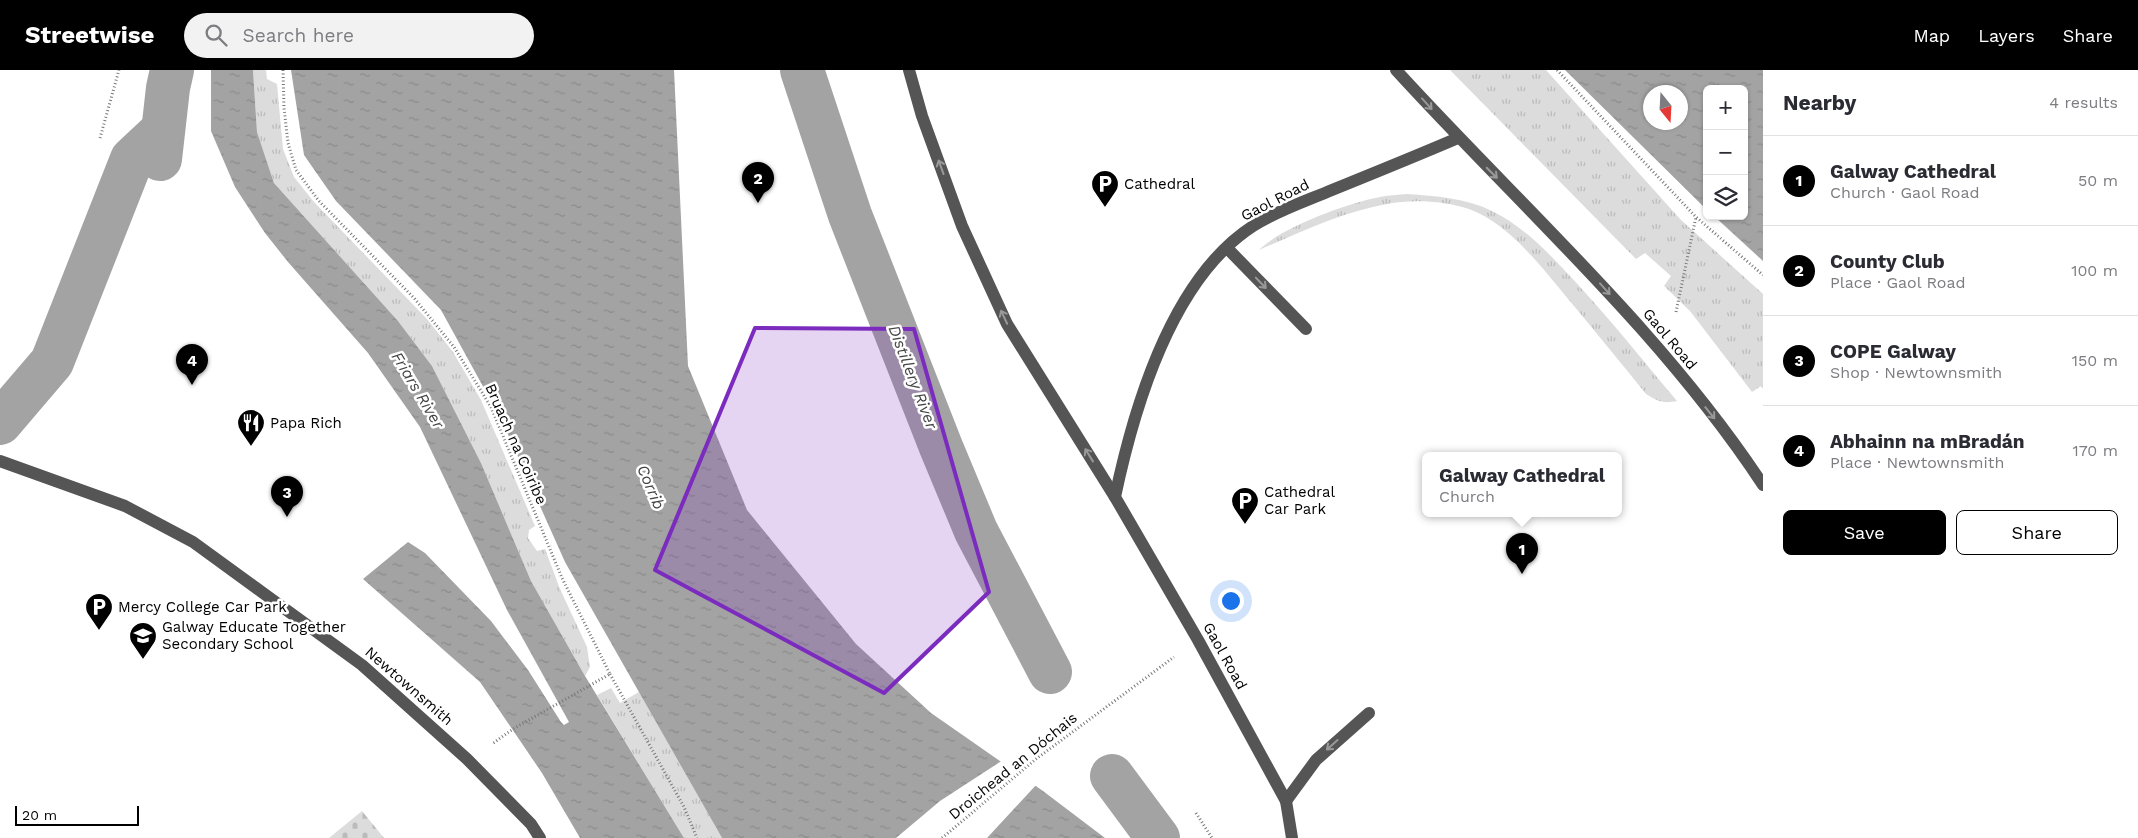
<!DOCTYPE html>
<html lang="en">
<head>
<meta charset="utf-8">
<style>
  :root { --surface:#fff; --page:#f2f2f3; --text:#2b2b33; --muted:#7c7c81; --line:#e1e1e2; --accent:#000 }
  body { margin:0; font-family:"Work Sans",sans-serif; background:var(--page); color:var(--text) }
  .controls { position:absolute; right:15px; top:15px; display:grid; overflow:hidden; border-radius:8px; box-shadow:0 1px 4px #0004 }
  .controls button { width:45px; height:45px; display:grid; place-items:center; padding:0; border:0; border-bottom:1px solid var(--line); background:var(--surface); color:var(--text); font:25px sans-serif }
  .compass { position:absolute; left:1643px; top:15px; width:45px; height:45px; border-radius:50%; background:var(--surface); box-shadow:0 1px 4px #0004; rotate:162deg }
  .scale { position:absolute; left:15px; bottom:12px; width:124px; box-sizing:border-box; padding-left:5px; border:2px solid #000; border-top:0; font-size:14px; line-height:18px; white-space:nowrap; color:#000; -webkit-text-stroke:4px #fff; paint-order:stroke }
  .you { position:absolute; left:1230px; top:530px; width:18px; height:18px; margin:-12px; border:4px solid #fff; border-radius:50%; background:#1a73e8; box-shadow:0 0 0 8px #1a73e833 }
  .badge { display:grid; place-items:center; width:32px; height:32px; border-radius:50%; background:var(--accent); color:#fff; font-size:16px; font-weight:700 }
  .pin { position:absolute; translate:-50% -41px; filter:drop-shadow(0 1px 2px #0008) }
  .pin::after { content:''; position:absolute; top:26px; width:18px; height:15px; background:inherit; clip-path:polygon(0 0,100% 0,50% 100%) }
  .popup { position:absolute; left:1422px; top:382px; width:200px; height:65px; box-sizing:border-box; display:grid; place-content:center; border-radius:8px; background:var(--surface); filter:drop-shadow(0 1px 4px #0005); font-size:16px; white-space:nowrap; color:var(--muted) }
  .popup b { font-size:19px; color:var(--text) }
  .popup::after { content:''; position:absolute; left:50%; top:100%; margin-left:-10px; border:10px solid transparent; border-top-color:var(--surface) }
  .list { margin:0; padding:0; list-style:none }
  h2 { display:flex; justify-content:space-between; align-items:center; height:65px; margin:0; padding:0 20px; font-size:21px }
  h2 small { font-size:16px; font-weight:400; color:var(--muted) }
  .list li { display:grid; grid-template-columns:32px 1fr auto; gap:15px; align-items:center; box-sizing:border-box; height:90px; padding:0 20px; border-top:1px solid var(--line) }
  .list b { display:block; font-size:19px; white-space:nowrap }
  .list p { margin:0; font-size:16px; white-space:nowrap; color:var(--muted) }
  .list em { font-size:16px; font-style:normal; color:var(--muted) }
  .actions { display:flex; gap:10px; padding:15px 20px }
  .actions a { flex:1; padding:11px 0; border:1px solid var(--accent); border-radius:8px; text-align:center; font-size:18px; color:var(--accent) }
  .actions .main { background:var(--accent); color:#fff }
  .icon { flex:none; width:28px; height:28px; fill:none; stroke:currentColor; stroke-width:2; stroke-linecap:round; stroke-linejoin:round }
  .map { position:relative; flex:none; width:1763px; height:768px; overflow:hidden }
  header { display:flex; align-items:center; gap:30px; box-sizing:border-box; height:70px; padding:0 25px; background:var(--accent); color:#fff }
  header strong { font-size:24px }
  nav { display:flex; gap:28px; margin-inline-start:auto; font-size:18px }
  .search { width:350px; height:45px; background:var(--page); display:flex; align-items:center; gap:12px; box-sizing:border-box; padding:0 18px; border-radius:28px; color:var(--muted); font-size:19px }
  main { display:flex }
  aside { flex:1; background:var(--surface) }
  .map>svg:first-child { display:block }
  .grass { fill:url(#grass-tufts) }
  .cemetery { fill:url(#cemetery-stones) }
  .water { fill:url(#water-ripples); fill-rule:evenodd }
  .pier { fill:#fff }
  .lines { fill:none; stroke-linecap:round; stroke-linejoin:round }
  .canal { stroke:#a3a3a3; stroke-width:44 }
  .path { stroke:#777; stroke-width:3; stroke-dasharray:1 2.5; stroke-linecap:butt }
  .minor { stroke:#555; stroke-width:12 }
  .oneway { stroke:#999 }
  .marked { fill:#7b2cbf; fill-opacity:0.2; stroke:#7b2cbf; stroke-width:4; stroke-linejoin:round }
  .labels { text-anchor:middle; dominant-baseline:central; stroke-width:5; stroke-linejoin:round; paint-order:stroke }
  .poi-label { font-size:15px; fill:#000; stroke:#fff; text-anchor:start }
  .street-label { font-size:15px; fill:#000; stroke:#fff }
  .water-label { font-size:16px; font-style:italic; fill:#444; stroke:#fff }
</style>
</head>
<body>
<header>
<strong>Streetwise</strong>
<div class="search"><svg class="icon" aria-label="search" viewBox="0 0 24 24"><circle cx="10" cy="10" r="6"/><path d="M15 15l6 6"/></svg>Search here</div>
<nav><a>Map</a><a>Layers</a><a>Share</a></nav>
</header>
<main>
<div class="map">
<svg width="1763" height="768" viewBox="0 0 1763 768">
  <defs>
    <pattern id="grass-tufts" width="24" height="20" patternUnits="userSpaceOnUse" patternTransform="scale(1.25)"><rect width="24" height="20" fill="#dcdcdc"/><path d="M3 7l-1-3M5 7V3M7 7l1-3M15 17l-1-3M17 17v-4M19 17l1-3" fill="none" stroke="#bbb"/></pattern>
    <pattern id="cemetery-stones" width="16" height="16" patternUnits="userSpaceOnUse" patternTransform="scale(1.25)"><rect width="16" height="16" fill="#dcdcdc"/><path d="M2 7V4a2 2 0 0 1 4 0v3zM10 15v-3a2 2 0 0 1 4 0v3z" fill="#bbb"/></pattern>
    <pattern id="water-ripples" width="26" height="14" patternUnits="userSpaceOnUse" patternTransform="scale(1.25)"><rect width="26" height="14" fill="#a3a3a3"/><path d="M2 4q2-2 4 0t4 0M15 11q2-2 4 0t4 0" fill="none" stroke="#8b8b8b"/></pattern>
  </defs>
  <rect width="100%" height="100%" fill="#fff"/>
  <!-- grass -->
  <g class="grass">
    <polygon points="253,0 266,0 267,9 277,14 283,79 294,107 314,132 427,249 453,282 481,330 535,456 529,460 528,468 537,481 545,479 560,519 587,577 590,597 585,606 531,511 481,393 432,296 398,251 274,113 257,62"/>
    <polygon points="1450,0 1546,0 1681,150 1763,224 1763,319 1761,316 1752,322 1690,241 1664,216 1671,206 1645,183 1636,189"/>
    <path d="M1407 124C1436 126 1466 128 1492 141 1527 158 1555 190 1581 218 1614 254 1645 293 1677 331 1663 334 1657 331 1646 324 1622 294 1598 265 1574 236 1546 203 1511 154 1469 139 1445 131 1412 129 1387 134 1342 142 1301 162 1259 180 1282 157 1348 133 1380 127 1389 125 1398 125 1407 124Z"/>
    <polygon points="611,618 620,633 639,622 722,768 684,768 597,625"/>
  </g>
  <!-- cemetery -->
  <polygon class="cemetery" points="362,741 384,768 329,768"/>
  <!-- water -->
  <g class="water">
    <polygon points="211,0 253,0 257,62 274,113 398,251 432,296 481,393 531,511 585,606 684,768 580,768 542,703 480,612 363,509 408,472 425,483 491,551 528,600 561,652 564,655 569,652 507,540 420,357 368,283 288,192 265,163 235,117 211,61"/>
    <polygon points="291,0 674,0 688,296 747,440 856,574 931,643 1043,721 1105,768 722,768 565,492 502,351 441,240 336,131 304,85"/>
    <path d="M1565 0H1763V191L1714 146H1744V19H1707V140ZM1650 22H1680V52H1650Z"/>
  </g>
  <!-- pier -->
  <polygon class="pier" points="1003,690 1037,714 987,768 896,768 940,731"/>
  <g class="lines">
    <!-- canal -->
    <g class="canal">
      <polyline points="802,0 850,145 941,377 976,461 1050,602"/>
      <polyline points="160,89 168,18 172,0"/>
      <polyline points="0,353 52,292 132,89 163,60"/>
      <polyline points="1112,706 1158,768"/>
    </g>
    <!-- path -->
    <g class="path">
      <polyline points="283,0 284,38 288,73 296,100 319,131 414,228 454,277 491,337 562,508 610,604 513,659 492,674"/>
      <polyline points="1557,0 1696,147 1763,205"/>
      <polyline points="100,68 119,0"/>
      <polyline points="1676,242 1696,147"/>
      <polyline points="610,604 684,737 697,768"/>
      <polyline points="1196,743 1212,768"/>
      <polyline points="942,768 1036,689 1174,587"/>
    </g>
    <!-- minor -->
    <g class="minor">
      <polyline points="909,0 922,46 962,156 1007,254 1115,427"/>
      <path d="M1396 0C1520 136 1661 260 1763 415"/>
      <polyline points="1227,178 1306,259"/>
      <polyline points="0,391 125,436 193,472 362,595 467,689 531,754 540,768"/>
      <polyline points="1286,731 1316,690 1369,643"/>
      <path d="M1292 768 1286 731 1198 570 1115 427C1134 337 1171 209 1253 156 1276 141 1306 131 1332 120 1374 103 1416 86 1458 68"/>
    </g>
  </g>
  <!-- one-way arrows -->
  <defs><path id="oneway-shaft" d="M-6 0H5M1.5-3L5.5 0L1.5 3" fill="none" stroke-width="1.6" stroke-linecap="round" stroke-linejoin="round" transform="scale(1.25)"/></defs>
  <g class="oneway">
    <use href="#oneway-shaft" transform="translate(1427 34) rotate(48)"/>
    <use href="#oneway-shaft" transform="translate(941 97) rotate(-110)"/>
    <use href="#oneway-shaft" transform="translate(1492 103) rotate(45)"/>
    <use href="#oneway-shaft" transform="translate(1261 213) rotate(46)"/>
    <use href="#oneway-shaft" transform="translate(1605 219) rotate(48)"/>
    <use href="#oneway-shaft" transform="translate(1004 247) rotate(-115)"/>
    <use href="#oneway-shaft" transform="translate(1710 343) rotate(51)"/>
    <use href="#oneway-shaft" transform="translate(1089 385) rotate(-122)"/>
    <use href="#oneway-shaft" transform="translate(1332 675) rotate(138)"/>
  </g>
  <!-- marked area -->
  <path class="marked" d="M755 258 914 259 989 522 884 623 655 500Z"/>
  <!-- icons -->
  <defs>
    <symbol id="parking-pin" viewBox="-11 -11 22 30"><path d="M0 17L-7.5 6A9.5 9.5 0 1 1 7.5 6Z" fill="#000" stroke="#fff"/><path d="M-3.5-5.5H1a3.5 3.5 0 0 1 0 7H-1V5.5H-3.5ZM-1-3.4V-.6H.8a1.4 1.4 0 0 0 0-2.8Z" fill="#fff"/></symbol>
    <symbol id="restaurant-pin" viewBox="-11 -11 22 30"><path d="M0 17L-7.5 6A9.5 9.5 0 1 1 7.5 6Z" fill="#000" stroke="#fff"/><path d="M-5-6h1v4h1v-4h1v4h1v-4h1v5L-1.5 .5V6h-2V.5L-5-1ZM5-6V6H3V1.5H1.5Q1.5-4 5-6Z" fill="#fff"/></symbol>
    <symbol id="school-pin" viewBox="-11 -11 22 30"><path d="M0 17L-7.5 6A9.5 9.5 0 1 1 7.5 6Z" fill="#000" stroke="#fff"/><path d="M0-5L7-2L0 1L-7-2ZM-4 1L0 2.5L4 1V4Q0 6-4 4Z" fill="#fff"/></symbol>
  </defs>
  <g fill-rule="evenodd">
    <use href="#parking-pin" x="1089" y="98" width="32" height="43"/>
    <use href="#restaurant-pin" x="235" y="337" width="32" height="43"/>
    <use href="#parking-pin" x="1229" y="415" width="32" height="43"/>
    <use href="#parking-pin" x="83" y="521" width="32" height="43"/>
    <use href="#school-pin" x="127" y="550" width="32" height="43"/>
  </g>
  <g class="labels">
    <!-- poi labels -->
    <g class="poi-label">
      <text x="1124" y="114">Cathedral</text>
      <text x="270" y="353">Papa Rich</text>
      <text x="1264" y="422">Cathedral<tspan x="1264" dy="17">Car Park</tspan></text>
      <text x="118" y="537">Mercy College Car Park</text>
      <text x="162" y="557">Galway Educate Together<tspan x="162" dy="17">Secondary School</tspan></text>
    </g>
    <!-- street labels -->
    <g class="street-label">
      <text transform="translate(1275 130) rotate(-27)">Gaol Road</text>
      <text transform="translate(1670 269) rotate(50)">Gaol Road</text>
      <text transform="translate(516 374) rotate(66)">Bruach na Coiribe</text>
      <text transform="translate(1225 586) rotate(61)">Gaol Road</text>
      <text transform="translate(409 616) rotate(41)">Newtownsmith</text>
      <text transform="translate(1013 696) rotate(-39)">Droichead an Dóchais</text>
    </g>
    <!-- water labels -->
    <g class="water-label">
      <text transform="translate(913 307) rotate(69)">Distillery River</text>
      <text transform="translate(418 320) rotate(59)">Friars River</text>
      <text transform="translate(651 417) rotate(67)">Corrib</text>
    </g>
  </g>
</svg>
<div class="controls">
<button>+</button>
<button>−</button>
<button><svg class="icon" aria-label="layers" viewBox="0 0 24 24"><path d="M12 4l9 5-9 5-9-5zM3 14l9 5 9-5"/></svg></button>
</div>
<svg class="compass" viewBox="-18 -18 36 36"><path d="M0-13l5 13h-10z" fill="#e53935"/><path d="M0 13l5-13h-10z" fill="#7c7c81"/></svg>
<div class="scale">20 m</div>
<div class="you"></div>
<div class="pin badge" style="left:1522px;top:504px">1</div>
<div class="popup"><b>Galway Cathedral</b>Church</div>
<div class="pin badge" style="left:758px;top:133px">2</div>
<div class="pin badge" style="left:287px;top:447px">3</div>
<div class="pin badge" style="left:192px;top:315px">4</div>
</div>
<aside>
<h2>Nearby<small>4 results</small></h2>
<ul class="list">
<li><span class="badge">1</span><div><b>Galway Cathedral</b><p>Church · Gaol Road</p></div><em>50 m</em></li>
<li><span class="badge">2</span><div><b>County Club</b><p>Place · Gaol Road</p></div><em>100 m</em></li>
<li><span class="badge">3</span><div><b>COPE Galway</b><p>Shop · Newtownsmith</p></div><em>150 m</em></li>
<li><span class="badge">4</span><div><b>Abhainn na mBradán</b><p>Place · Newtownsmith</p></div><em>170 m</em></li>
</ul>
<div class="actions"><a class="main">Save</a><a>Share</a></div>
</aside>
</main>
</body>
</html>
